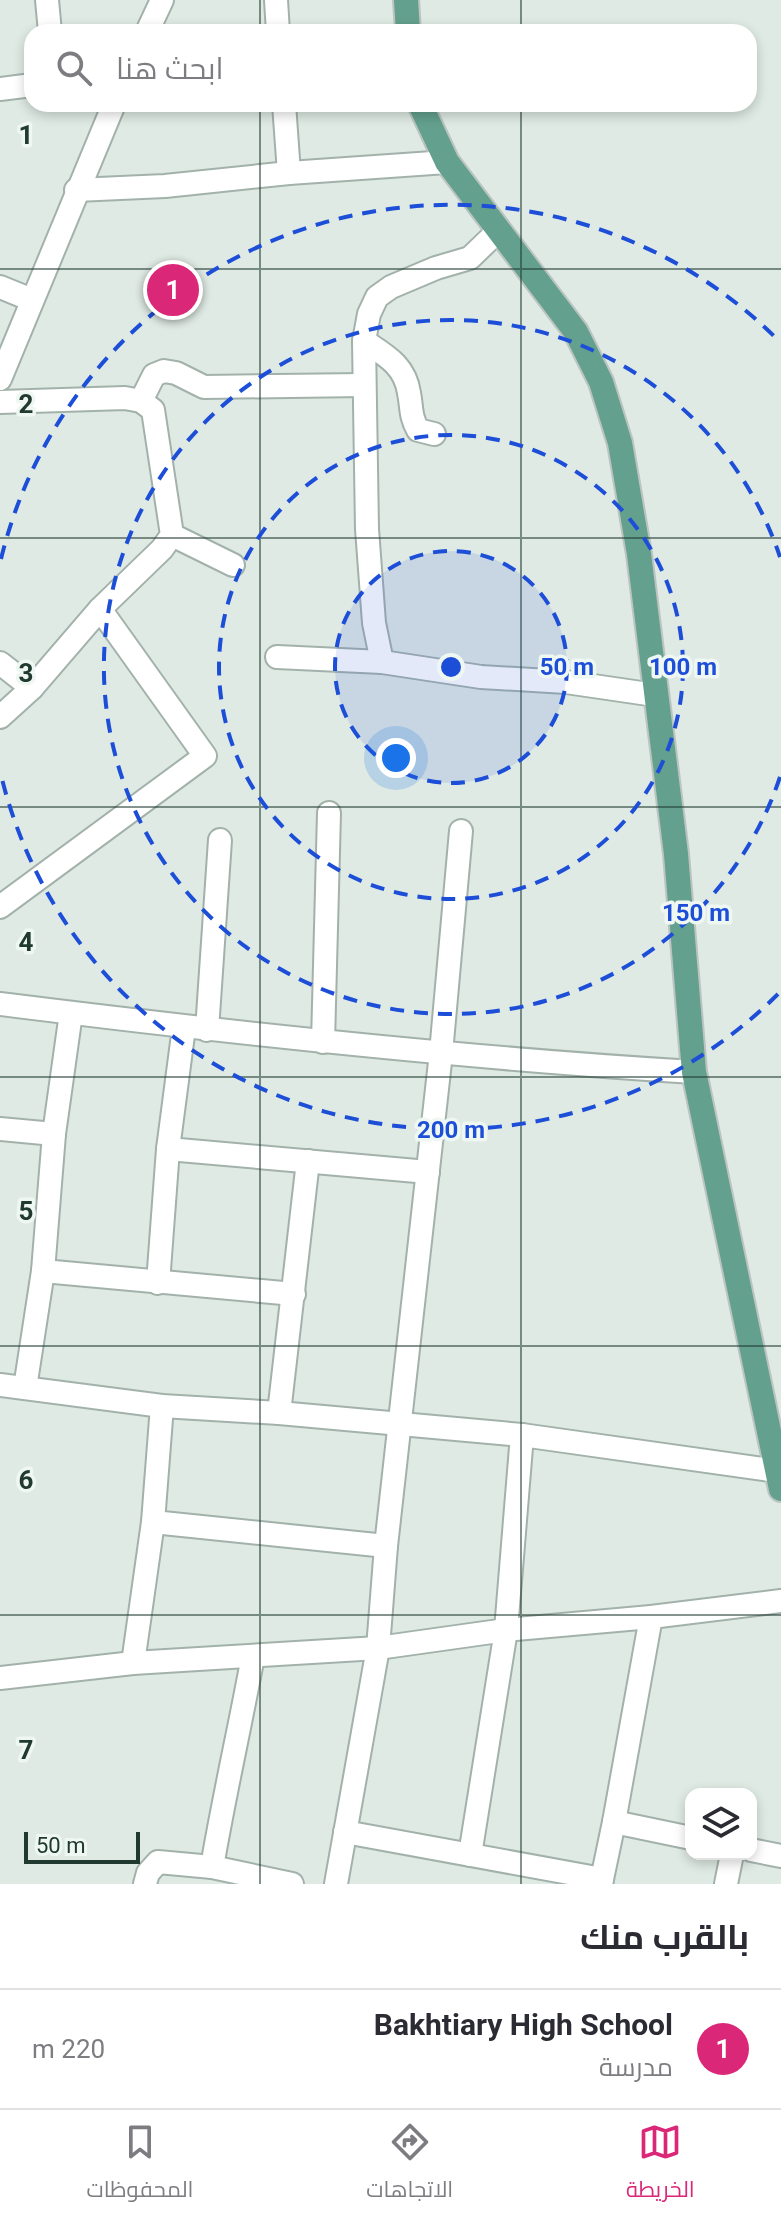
<!DOCTYPE html>
<html lang="ar">
<head>
<meta charset="utf-8">
<style>
  :root { --surface:#fff; --page:#f7f7f7; --text:#2b2b33; --muted:#7c7c81; --line:#e1e1e2; --accent:#db2777 }
  body { margin:0; font-family:Roboto,Cairo,sans-serif; background:var(--page); color:var(--text); direction:rtl }
  .controls { position:absolute; right:24px; bottom:24px; display:grid; overflow:hidden; border-radius:16px; box-shadow:0 4px 12px #0003 }
  .controls button { width:72px; height:72px; display:grid; place-items:center; padding:0; border:0; border-bottom:2px solid var(--line); background:var(--surface); color:var(--text); font:40px sans-serif }
  .scale { position:absolute; left:24px; bottom:20px; width:116px; box-sizing:border-box; padding-left:8px; border:4px solid #203a31; border-top:0; font-size:22px; line-height:28px; white-space:nowrap; color:#203a31; -webkit-text-stroke:6px #eff7f2; paint-order:stroke }
  .you { position:absolute; left:396px; top:758px; width:28px; height:28px; margin:-20px; border:6px solid #fff; border-radius:50%; background:#1a73e8; box-shadow:0 0 0 12px #1a73e833 }
  .badge { display:grid; place-items:center; width:52px; height:52px; border-radius:50%; background:var(--accent); color:#fff; font-size:26px; font-weight:700 }
  .pin { position:absolute; translate:-50% -50%; border:4px solid #fff; box-shadow:0 2px 8px #0006 }
  .list { margin:0; padding:0; list-style:none }
  h2 { display:flex; justify-content:space-between; align-items:center; height:104px; margin:0; padding:0 32px; font-size:34px }
  h2 small { font-size:26px; font-weight:400; color:var(--muted) }
  .list li { display:grid; grid-template-columns:52px 1fr auto; gap:24px; align-items:center; box-sizing:border-box; height:120px; padding:0 32px; border-top:2px solid var(--line) }
  .list b { display:block; font-size:30px; white-space:nowrap }
  .list p { margin:0; font-size:26px; white-space:nowrap; color:var(--muted) }
  .list em { font-size:26px; font-style:normal; color:var(--muted) }
  .icon { flex:none; width:44px; height:44px; fill:none; stroke:currentColor; stroke-width:2; stroke-linecap:round; stroke-linejoin:round }
  .map { position:relative; flex:none; width:781px; height:1884px; overflow:hidden; direction:ltr }
  .search { position:absolute; background:var(--surface); box-shadow:0 4px 12px #0003; left:24px; right:24px; top:24px; height:88px; display:flex; align-items:center; gap:20px; box-sizing:border-box; padding:0 28px; border-radius:24px; color:var(--muted); font-size:30px }
  .sheet { height:224px; background:var(--surface) }
  nav { display:flex; justify-content:space-around; align-items:center; box-sizing:border-box; height:112px; border-top:2px solid var(--line); background:var(--surface); font-size:22px; color:var(--muted) }
  nav a { display:grid; justify-items:center; gap:4px }
  nav .on { color:var(--accent) }
  .map>svg:first-child { display:block }
  .lines { fill:none; stroke-linecap:round; stroke-linejoin:round }
  .minor-casing { stroke:#a2b2ab; stroke-width:26 }
  .major-casing { stroke:#bcc4c1; stroke-width:28 }
  .minor { stroke:#fff; stroke-width:22 }
  .major { stroke:#63a08d; stroke-width:24 }
  .grid { fill:none; stroke:#203a31; stroke-width:2; stroke-opacity:0.55 }
  .ring { fill:none; stroke:#1d4ed8; stroke-width:4; stroke-dasharray:14 10 }
  .grid-label { font-size:26px; text-anchor:middle; font-weight:bold; fill:#203a31; stroke:#eff7f2; stroke-width:7; stroke-linejoin:round; paint-order:stroke }
  .centre { fill:#1d4ed8; stroke:#eff7f2; stroke-width:4 }
  .ring-label { font-size:24px; text-anchor:middle; font-weight:bold; fill:#1d4ed8; stroke:#eff7f2; stroke-width:7; stroke-linejoin:round; paint-order:stroke }
</style>
</head>
<body>
<div class="map">
<svg width="781" height="1884" viewBox="0 0 781 1884">
  <rect width="100%" height="100%" fill="#dfeae4"/>
  <g class="lines">
    <defs>
      <g id="minor">
        <polyline points="47,0 50,32"/>
        <polyline points="276,0 278,32"/>
        <polyline points="147,32 162,0"/>
        <polyline points="0,89 32,85"/>
        <polyline points="284,104 289,173"/>
        <polyline points="76,190 165,186 289,173 447,162"/>
        <polyline points="0,287 32,300"/>
        <path d="M364 341C385 355 405 365 409 393 412 408 410 416 418 430L434 434"/>
        <polyline points="0,379 114,104"/>
        <polyline points="141,401 154,375 164,371 176,373 204,387 364,385"/>
        <polyline points="0,402 125,398 141,401 153,410 172,535 162,549 100,609 32,688 0,717"/>
        <polyline points="172,535 233,565"/>
        <polyline points="277,657 382,662 481,677 566,682 655,695"/>
        <polyline points="382,662 374,623 367,529 364,341 369,314 377,297 391,287 436,268 470,258 499,230"/>
        <polyline points="0,663 32,688"/>
        <polyline points="0,907 205,756 100,609"/>
        <path d="M0 1004C231 1033 462 1058 694 1072"/>
        <polyline points="207,1030 220,840"/>
        <polyline points="323,1042 329,813"/>
        <polyline points="0,1129 54,1134"/>
        <polyline points="168,1149 428,1172"/>
        <polyline points="43,1271 294,1294"/>
        <polyline points="158,1283 168,1149 184,1027"/>
        <polyline points="0,1385 162,1406 279,1413 522,1435 777,1471"/>
        <polyline points="25,1388 43,1271 54,1134 71,1013"/>
        <polyline points="279,1413 308,1161"/>
        <polyline points="153,1522 386,1546"/>
        <polyline points="133,1663 153,1522 162,1406"/>
        <polyline points="0,1678 133,1663 378,1648 506,1630 651,1617 781,1601"/>
        <polyline points="614,1822 691,1838"/>
        <polyline points="345,1832 602,1879"/>
        <polyline points="751,1850 781,1856"/>
        <polyline points="470,1855 506,1630 522,1435"/>
        <path d="M212 1867C224 1796 240 1727 253 1656"/>
        <polyline points="145,1884 148,1873 158,1862 212,1867 292,1884"/>
        <polyline points="336,1884 378,1648 386,1546 441,1053 461,831"/>
        <polyline points="601,1884 614,1822 651,1617"/>
        <polyline points="726,1884 732,1854"/>
      </g>
      <g id="major">
        <polyline points="406,0 408,32"/>
        <polyline points="420,104 447,162 576,332 601,382 620,443 639,554 676,854 694,1072 781,1489"/>
      </g>
    </defs>
    <!-- minor casing -->
    <use href="#minor" class="minor-casing"/>
    <!-- major casing -->
    <use href="#major" class="major-casing"/>
    <!-- minor -->
    <use href="#minor" class="minor"/>
    <!-- major -->
    <use href="#major" class="major"/>
  </g>
  <!-- grid -->
  <path class="grid" d="M260 0V32M521 0V32M260 104V1884M521 104V1884M0 269H781M0 538H781M0 807H781M0 1077H781M0 1346H781M0 1615H781"/>
  <!-- distance rings -->
  <circle cx="451" cy="667" r="116" fill="#1d4ed8" fill-opacity=".12"/>
  <g class="ring">
    <circle cx="451" cy="667" r="116"/>
    <circle cx="451" cy="667" r="232"/>
    <path d="M780 777A347 347 0 1 1 780 557"/>
    <path d="M778 994A463 463 0 0 1 1 775M1 559A463 463 0 0 1 778 340"/>
  </g>
  <g class="grid-label">
    <text x="26" y="144">1</text>
    <text x="26" y="413">2</text>
    <text x="26" y="682">3</text>
    <text x="26" y="951">4</text>
    <text x="26" y="1220">5</text>
    <text x="26" y="1489">6</text>
    <text x="26" y="1759">7</text>
  </g>
  <circle cx="451" cy="667" r="12" class="centre"/>
  <g class="ring-label">
    <text x="567" y="675">50 m</text>
    <text x="683" y="675">100 m</text>
    <text x="696" y="921">150 m</text>
    <text x="451" y="1138">200 m</text>
  </g>
</svg>
<div class="controls">
<button><svg class="icon" aria-label="layers" viewBox="0 0 24 24"><path d="M12 4l9 5-9 5-9-5zM3 14l9 5 9-5"/></svg></button>
</div>
<div class="scale">50 m</div>
<div class="you"></div>
<div class="pin badge" style="left:173px;top:290px">1</div>
<div class="search"><svg class="icon" aria-label="search" viewBox="0 0 24 24"><circle cx="10" cy="10" r="6"/><path d="M15 15l6 6"/></svg>ابحث هنا</div>
</div>
<section class="sheet">
<h2>بالقرب منك<small></small></h2>
<ul class="list">
<li><span class="badge">1</span><div><b>Bakhtiary High School</b><p>مدرسة</p></div><em>220 m</em></li>
</ul>
</section>
<nav>
<a class="on"><svg class="icon" aria-label="map" viewBox="0 0 24 24"><path d="M3 6l6-2 6 2 6-2v14l-6 2-6-2-6 2zM9 4v14M15 6v14"/></svg>الخريطة</a>
<a><svg class="icon" aria-label="directions" viewBox="0 0 24 24"><path d="M12 3l9 9-9 9-9-9zM9 14v-3h6M13 9l2 2-2 2"/></svg>الاتجاهات</a>
<a><svg class="icon" aria-label="saved" viewBox="0 0 24 24"><path d="M7 4h10v16l-5-4-5 4z"/></svg>المحفوظات</a>
</nav>
</body>
</html>
